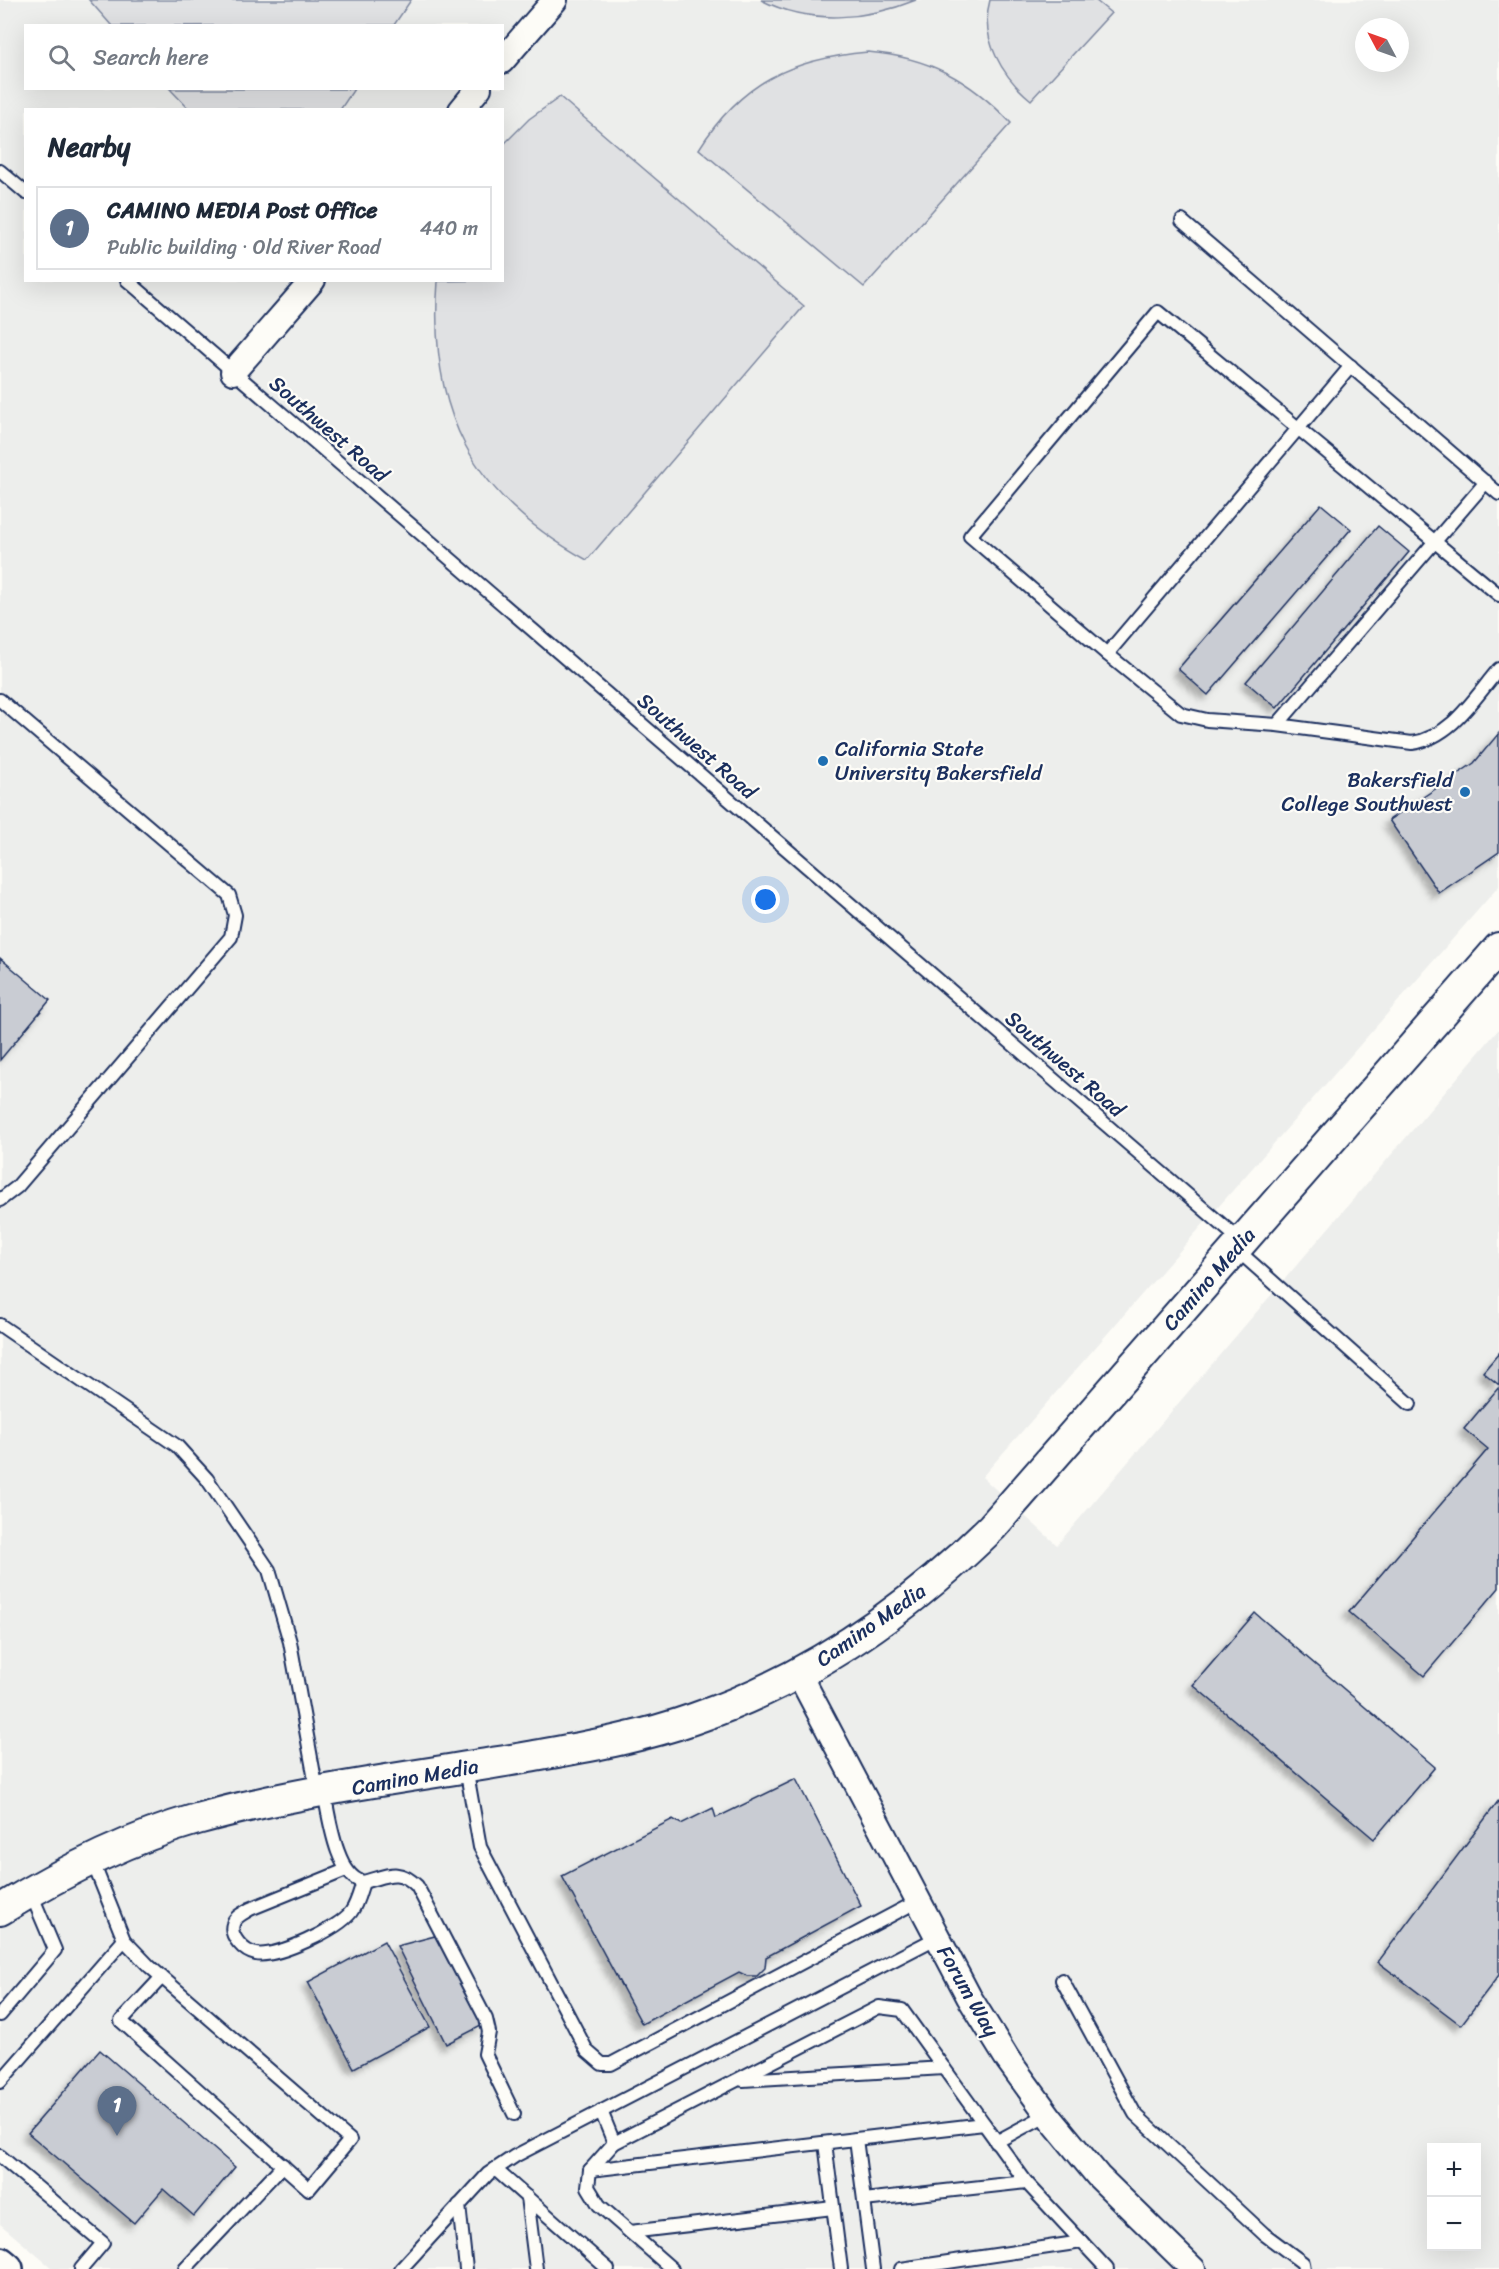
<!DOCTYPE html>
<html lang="en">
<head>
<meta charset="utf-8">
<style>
  :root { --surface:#fff; --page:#f2f2f3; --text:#1f2937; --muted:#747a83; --line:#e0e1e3; --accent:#1f6fb2 }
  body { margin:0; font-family:Sriracha,sans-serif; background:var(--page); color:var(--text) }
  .controls { position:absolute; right:18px; bottom:18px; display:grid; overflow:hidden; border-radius:0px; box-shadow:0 6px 24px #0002 }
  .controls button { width:54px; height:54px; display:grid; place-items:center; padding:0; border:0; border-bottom:2px solid var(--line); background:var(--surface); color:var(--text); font:30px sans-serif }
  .compass { position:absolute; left:1355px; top:18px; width:54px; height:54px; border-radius:50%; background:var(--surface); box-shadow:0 6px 24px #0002; rotate:311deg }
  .you { position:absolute; left:766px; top:900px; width:21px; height:21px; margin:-15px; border:4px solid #fff; border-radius:50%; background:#1a73e8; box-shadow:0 0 0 9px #1a73e833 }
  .badge { display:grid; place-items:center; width:39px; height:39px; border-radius:50%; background:var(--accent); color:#fff; font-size:20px; font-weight:700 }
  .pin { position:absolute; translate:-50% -50px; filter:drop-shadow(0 2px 3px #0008) }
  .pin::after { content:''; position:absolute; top:32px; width:21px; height:18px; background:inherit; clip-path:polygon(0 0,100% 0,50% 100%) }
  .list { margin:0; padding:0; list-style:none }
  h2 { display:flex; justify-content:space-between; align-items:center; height:78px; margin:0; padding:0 24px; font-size:26px }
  h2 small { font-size:20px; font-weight:400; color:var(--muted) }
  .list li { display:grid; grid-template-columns:39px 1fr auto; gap:18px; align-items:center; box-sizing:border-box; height:84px; margin:0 12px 12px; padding:0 12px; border:2px solid var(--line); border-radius:0px }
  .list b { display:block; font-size:22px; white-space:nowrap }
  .list p { margin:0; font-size:20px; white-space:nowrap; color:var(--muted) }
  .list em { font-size:20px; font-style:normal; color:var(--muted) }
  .icon { flex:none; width:33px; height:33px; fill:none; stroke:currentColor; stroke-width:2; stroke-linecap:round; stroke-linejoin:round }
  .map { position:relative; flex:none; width:1499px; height:2269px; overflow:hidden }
  .search { position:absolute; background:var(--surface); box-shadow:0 6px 24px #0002; left:24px; top:24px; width:480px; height:66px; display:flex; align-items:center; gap:15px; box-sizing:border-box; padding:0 21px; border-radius:0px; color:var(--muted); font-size:22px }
  .panel { position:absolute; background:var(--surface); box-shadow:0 6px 24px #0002; left:24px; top:108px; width:480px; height:174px; border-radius:0px }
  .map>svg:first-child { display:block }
  .built { fill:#edeeec; fill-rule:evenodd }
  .green { fill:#e0e1e3; stroke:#7e88a0; stroke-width:1.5 }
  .building { fill:#c9ccd3; stroke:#1b2f5e; stroke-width:1.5; filter:url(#shadow) }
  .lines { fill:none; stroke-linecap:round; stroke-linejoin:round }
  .service-casing { stroke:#1b2f5e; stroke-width:16 }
  .minor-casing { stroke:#1b2f5e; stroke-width:28 }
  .tertiary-casing { stroke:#1b2f5e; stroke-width:34 }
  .secondary-casing { stroke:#1b2f5e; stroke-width:38 }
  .service { stroke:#fdfcf7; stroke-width:12 }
  .minor { stroke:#fdfcf7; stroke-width:24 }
  .tertiary { stroke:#fdfcf7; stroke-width:30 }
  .secondary { stroke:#fdfcf7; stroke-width:33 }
  .poi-dot { fill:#1f6fb2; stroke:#fdfcf7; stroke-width:2 }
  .labels { text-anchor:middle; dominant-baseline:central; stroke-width:4.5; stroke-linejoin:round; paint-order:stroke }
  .street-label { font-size:21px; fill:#1b2f5e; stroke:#fdfcf7 }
  .poi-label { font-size:21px; fill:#1b2f5e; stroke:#fdfcf7; text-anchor:start }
</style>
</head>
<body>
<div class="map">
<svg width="1499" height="2269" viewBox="0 0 1499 2269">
  <defs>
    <filter id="shadow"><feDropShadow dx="-5.5" dy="5.5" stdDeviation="3" flood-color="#0004"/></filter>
  </defs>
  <rect width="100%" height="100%" fill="#fdfcf7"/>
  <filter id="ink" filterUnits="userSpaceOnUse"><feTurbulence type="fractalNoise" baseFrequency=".0167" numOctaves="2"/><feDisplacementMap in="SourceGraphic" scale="12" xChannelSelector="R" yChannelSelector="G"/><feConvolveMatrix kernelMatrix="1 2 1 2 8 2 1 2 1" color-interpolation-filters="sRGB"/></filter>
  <g filter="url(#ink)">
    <!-- built -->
    <path class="built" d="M0 0H1499V886L982 1477 1057 1545 1499 1029V2269H53L0 2224ZM26 26H502V88H26ZM1364 27H1400V63H1364ZM26 110H502V280H26ZM1432 2148H1476V2246H1432Z"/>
    <!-- green -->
    <g class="green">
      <polygon points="89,0 411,0 394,25 112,26"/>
      <path d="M761 0H916C867 20 810 25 761 0Z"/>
      <path d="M990 0H1095L1111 13 1031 100C1003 77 979 39 990 0Z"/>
      <path d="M868 52C929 57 970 80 1011 123L864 287 699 149C741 82 791 59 868 52Z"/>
      <polygon points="170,89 354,89 340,110 189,109"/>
      <path d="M560 97 804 306 587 560C471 496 428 411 438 281L502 280 503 145 529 119Z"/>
    </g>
    <!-- building -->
    <g class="building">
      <polygon points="1321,504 1351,529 1208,695 1178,669"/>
      <polygon points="1378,526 1409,552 1277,708 1246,682"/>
      <polygon points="1499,733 1499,852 1439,893 1389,820 1474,763"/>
      <polygon points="0,958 50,1000 0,1060"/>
      <polygon points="1499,1353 1499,1385 1483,1372"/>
      <polygon points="1499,1387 1499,1588 1424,1676 1349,1612 1488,1449 1464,1429"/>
      <polygon points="1255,1613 1435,1767 1374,1839 1193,1685"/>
      <polygon points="796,1779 861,1906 766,1957 765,1968 757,1976 747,1976 739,1972 642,2024 562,1876 673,1819 681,1824 713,1808 716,1818"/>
      <polygon points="1499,1800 1499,1975 1461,2025 1378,1962"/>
      <polygon points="435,1936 483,2025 446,2044 397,1946"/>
      <polygon points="384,1941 430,2027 354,2068 308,1982"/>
      <polygon points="100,2050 235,2167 194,2216 163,2189 134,2223 28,2133"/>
    </g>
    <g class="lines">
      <defs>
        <g id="service">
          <polyline points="0,171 26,193"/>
          <polyline points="1182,221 1499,494"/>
          <polyline points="127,280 1242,1242"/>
          <path d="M1351 366 1107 654 1181 714 1207 720 1277 725 1412 743C1452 737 1474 698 1499 669"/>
          <polyline points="1107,654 970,536 1158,312 1499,595"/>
          <polyline points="0,700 229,895 235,915 231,937 17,1187 0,1200"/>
          <polyline points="1277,725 1486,482"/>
          <polyline points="1236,1249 1410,1404"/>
          <polyline points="0,1325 177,1446 207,1479 269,1570 290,1642 317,1791"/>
          <polyline points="466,1768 480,1847 587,2051 602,2064 611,2064 918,1901"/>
          <path d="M324 1792C329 1816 336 1876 363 1882 387 1876 398 1867 417 1886L486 2019 489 2032 485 2054 514 2114"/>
          <polyline points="92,1860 124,1940 149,1966 350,2140 309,2189 121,2021 162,1977"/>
          <path d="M346 1870 250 1909C244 1913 235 1916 233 1924 229 1936 244 1952 256 1954 277 1958 338 1929 351 1912 357 1904 360 1891 363 1882"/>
          <polyline points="1062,1980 1135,2114 1264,2234 1303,2263 1304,2269"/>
          <polyline points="0,2015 55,1950 30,1891"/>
          <polyline points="743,2080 944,2068"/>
          <polyline points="0,2082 124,1940"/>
          <polyline points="601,2111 614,2143 590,2170 588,2187 599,2205 672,2269"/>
          <polyline points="856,2139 873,2269"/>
          <polyline points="996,2142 1048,2114"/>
          <polyline points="614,2143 879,2007 902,2010 1026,2182 1107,2269"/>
          <polyline points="825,2143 841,2269"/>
          <polyline points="0,2156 103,2243 81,2269"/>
          <polyline points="495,2169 608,2269"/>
          <polyline points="590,2170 984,2124"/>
          <polyline points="527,2197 536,2269"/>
          <polyline points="864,2200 1026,2182"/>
          <polyline points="459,2205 466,2269"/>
          <polyline points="630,2232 833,2208"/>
          <polyline points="185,2269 283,2165"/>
          <polyline points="401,2269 488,2174 515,2156 938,1937"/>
          <polyline points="901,2269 1082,2242"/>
        </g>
        <g id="minor">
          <polyline points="502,61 555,0"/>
          <polyline points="461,110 479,88"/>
          <polyline points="233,372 313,280"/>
          <polyline points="799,1674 969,1997 1008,2060 1051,2119 1098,2176 1193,2269"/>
        </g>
        <path id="tertiary" d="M0 1910C62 1872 127 1839 197 1819 305 1789 419 1776 529 1757 584 1747 640 1738 693 1719 808 1680 906 1612 992 1527L1499 948"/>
        <polyline id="secondary" points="0,2264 6,2269"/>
      </defs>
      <!-- service casing -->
      <use href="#service" class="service-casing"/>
      <!-- minor casing -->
      <use href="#minor" class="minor-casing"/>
      <!-- tertiary casing -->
      <use href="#tertiary" class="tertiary-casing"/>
      <!-- secondary casing -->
      <use href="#secondary" class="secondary-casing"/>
      <!-- service -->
      <use href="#service" class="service"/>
      <!-- minor -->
      <use href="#minor" class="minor"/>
      <!-- tertiary -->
      <use href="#tertiary" class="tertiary"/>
      <!-- secondary -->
      <use href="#secondary" class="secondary"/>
    </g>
  </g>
  <!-- markers -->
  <g class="poi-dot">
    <circle cx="823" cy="761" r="6"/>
    <circle cx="1465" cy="792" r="6"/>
  </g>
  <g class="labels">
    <!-- street labels -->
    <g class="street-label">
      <text transform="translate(329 429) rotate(41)">Southwest Road</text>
      <text transform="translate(697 746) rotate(41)">Southwest Road</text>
      <text transform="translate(1065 1064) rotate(41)">Southwest Road</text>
      <text transform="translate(1209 1279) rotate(-49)">Camino Media</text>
      <text transform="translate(871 1625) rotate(-35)">Camino Media</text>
      <text transform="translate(415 1777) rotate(-10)">Camino Media</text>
      <text transform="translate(968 1991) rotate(60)">Forum Way</text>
    </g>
    <!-- poi labels -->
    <g class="poi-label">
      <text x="835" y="749">California State<tspan x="835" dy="24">University Bakersfield</tspan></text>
      <text x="1453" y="780" text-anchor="end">Bakersfield<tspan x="1453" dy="24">College Southwest</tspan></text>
    </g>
  </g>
</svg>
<div class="controls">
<button>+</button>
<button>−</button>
</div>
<svg class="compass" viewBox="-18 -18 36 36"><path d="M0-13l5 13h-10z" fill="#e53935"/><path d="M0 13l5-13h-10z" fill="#747a83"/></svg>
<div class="you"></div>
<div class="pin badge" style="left:117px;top:2136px;background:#5c6f8a">1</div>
<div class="search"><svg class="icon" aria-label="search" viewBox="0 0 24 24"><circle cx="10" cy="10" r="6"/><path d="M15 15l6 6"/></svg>Search here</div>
<section class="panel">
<h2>Nearby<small></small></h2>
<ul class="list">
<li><span class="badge" style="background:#5c6f8a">1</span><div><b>CAMINO MEDIA Post Office</b><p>Public building · Old River Road</p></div><em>440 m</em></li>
</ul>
</section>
</div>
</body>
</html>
